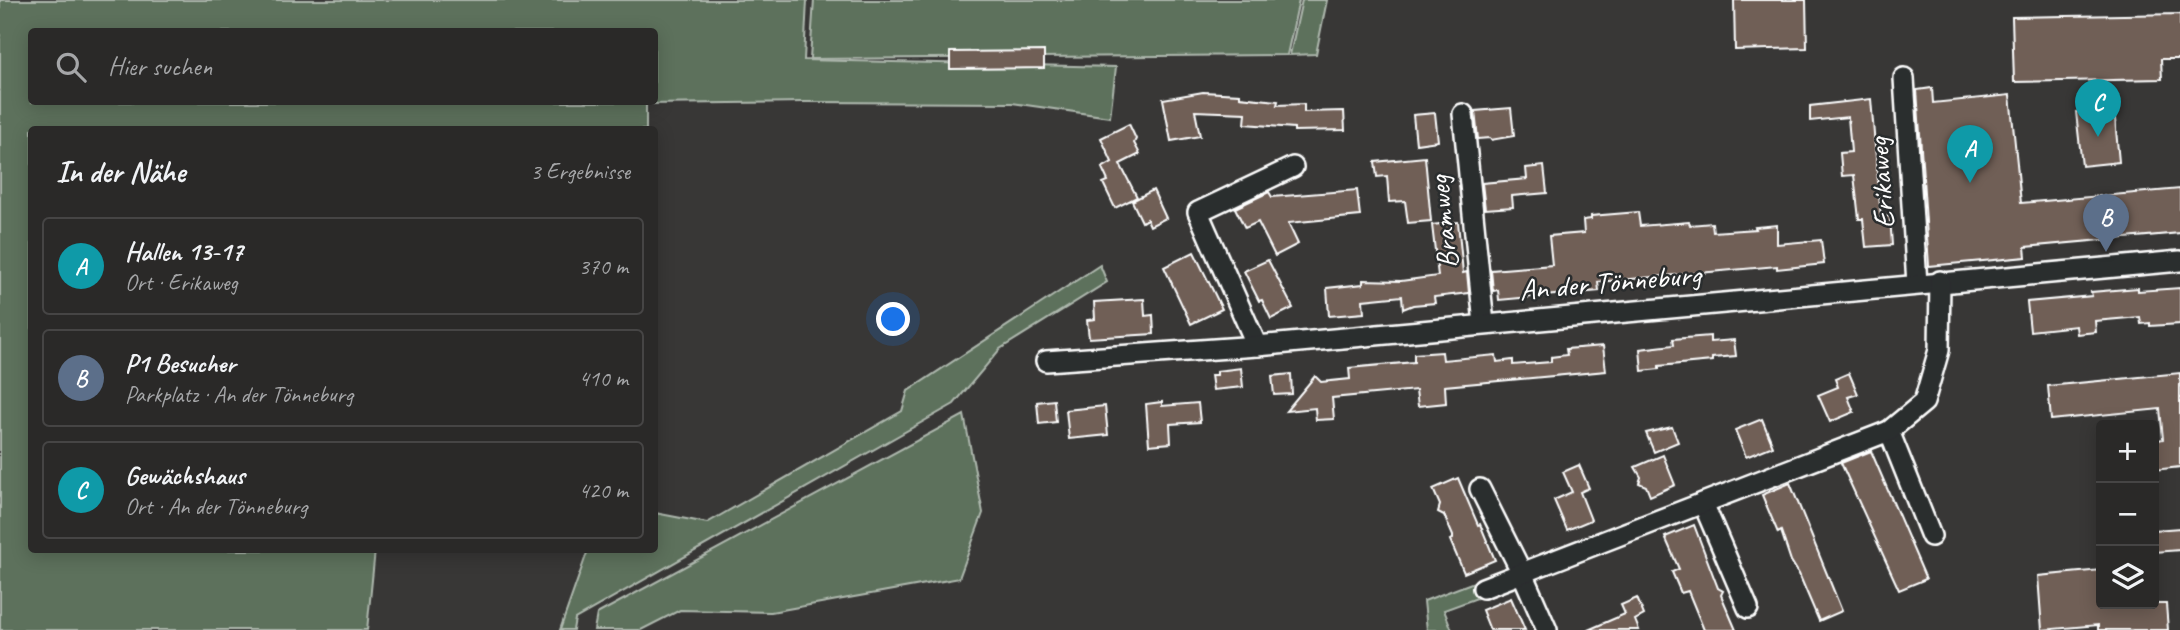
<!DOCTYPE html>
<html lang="de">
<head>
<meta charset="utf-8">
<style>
  :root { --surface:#2a2928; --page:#323130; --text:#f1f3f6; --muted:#a5a6a8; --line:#464545; --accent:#1a73e8 }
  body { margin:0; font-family:Caveat,sans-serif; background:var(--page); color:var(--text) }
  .controls { position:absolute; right:21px; bottom:21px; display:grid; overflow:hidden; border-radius:7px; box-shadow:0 4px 18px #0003 }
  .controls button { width:63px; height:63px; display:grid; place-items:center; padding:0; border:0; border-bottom:2px solid var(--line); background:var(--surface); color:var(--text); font:35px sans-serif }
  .you { position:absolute; left:894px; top:320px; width:24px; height:24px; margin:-18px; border:5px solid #fff; border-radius:50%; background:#1a73e8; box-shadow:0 0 0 10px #1a73e833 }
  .badge { display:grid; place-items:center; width:46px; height:46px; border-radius:50%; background:var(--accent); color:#fff; font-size:23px; font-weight:700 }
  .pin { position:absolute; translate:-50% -58px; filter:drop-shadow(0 2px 4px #0008) }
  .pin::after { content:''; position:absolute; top:37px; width:24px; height:21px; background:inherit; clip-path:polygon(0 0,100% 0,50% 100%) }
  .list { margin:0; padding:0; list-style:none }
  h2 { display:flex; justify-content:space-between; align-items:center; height:91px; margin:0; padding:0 28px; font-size:30px }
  h2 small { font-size:23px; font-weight:400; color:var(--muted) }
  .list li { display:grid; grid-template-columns:46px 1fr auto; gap:21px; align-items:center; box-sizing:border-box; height:98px; margin:0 14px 14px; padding:0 14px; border:2px solid var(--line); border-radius:7px }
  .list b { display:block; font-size:26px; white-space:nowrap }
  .list p { margin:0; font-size:23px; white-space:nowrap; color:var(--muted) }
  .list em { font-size:23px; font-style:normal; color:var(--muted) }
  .icon { flex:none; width:38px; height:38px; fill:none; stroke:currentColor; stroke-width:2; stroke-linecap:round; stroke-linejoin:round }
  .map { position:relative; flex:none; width:2180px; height:630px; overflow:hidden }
  .search { position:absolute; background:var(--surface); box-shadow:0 4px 18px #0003; left:28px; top:28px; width:630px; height:77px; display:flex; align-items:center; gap:18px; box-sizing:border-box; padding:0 24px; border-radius:7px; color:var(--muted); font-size:26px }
  .panel { position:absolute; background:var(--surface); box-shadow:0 4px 18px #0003; left:28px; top:126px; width:630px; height:427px; border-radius:7px }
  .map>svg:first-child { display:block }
  .green { fill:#5d715c; stroke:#aeb8ae; stroke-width:2; fill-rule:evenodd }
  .building { fill:#6f5e57; stroke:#fff; stroke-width:2 }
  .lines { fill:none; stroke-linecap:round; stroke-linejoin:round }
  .street-casing { stroke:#fff; stroke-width:24 }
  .street { stroke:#2a2d2e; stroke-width:19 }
  .labels { text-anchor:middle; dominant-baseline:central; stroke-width:5; stroke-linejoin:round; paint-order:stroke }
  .street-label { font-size:30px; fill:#fff; stroke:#2a2d2e }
</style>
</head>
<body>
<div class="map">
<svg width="2180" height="630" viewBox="0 0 2180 630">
  <rect width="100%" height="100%" fill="#383736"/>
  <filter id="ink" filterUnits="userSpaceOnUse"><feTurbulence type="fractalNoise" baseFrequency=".0143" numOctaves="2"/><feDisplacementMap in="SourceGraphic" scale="14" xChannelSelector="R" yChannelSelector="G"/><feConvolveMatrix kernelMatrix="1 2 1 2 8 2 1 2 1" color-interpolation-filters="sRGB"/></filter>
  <g filter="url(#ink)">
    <!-- green -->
    <g class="green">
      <path d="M0 0H807L804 60 1116 67 1110 117 1012 103 804 102 646 104V130H32V550H375L367 630H0ZM32 32H654V102H32Z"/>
      <polygon points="814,0 1299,0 1287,55 810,59"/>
      <polygon points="1302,0 1327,0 1316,54 1290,55"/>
      <polygon points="1100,265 1107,282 1000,349 954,404 575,619 573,630 560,630 588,550 654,550 655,513 707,523 902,411 908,391"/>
      <polygon points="964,415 983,513 959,578 771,612 680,610 641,630 594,630 597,614"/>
      <polygon points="1503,571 1510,586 1444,610 1452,630 1427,630 1424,601"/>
    </g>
    <!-- building -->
    <g class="building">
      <polygon points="1734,0 1806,0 1807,48 1735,50"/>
      <polygon points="2180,14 2180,59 2161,59 2162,79 2014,82 2012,17"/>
      <polygon points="1044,51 1044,68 950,69 950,52"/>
      <polygon points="1932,88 1933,103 2010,95 2021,203 2180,189 2180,233 2025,247 2026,257 1929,266 1917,90"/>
      <polygon points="1203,92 1240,94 1240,97 1278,101 1277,105 1304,104 1304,112 1344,111 1345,130 1294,131 1294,128 1245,124 1246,113 1195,111 1200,136 1171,141 1163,99"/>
      <polygon points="1871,99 1881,217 1890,216 1892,245 1866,247 1863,219 1859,219 1854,175 1842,176 1840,153 1851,152 1848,117 1810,121 1810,106"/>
      <polygon points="1511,108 1514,136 1491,140 1490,138 1478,139 1475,111"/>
      <polygon points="2114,108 2119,162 2082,166 2076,112"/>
      <polygon points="1435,113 1438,141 1416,144 1413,115"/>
      <polygon points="1129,124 1136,139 1134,143 1140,154 1120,164 1137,197 1115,208 1103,183 1108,181 1102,168 1112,162 1101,138"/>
      <polygon points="1425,157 1431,221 1408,223 1405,201 1389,202 1387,176 1377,177 1375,162"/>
      <polygon points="1544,166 1547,193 1512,196 1513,207 1485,209 1482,183 1527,179 1526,168"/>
      <polygon points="1153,190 1166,218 1150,226 1147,219 1142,222 1132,201"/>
      <polygon points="1357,190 1360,216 1288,223 1298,244 1275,256 1258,222 1245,228 1235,208 1269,192 1272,197"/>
      <polygon points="1638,212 1640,226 1689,222 1690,225 1712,223 1713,232 1756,229 1755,227 1777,225 1777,244 1821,240 1824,264 1777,269 1777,266 1598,282 1599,291 1499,300 1498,290 1493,291 1491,270 1552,265 1549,236 1584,233 1583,220 1591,219 1591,216"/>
      <polygon points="1458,222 1463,273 1467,272 1469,293 1434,297 1435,303 1413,305 1403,309 1402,296 1363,300 1364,313 1329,316 1327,288 1363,284 1363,280 1401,281 1438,276 1432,225"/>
      <polygon points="1194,252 1222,309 1191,324 1164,267"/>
      <polygon points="1268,260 1293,308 1271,319 1262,300 1259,301 1244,271"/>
      <polygon points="2138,288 2138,291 2180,288 2180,324 2150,326 2150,323 2141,324 2140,317 2095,321 2096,332 2077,334 2076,326 2030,331 2027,302 2092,296 2091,292"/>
      <polygon points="1144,299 1145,316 1153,315 1154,334 1089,338 1087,320 1095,319 1094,302"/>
      <polygon points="1710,336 1710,342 1734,340 1736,356 1712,358 1712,361 1659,366 1659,369 1642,371 1640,349 1674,345 1673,339"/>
      <polygon points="1603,346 1606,371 1445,386 1446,403 1418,406 1416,390 1332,398 1334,419 1316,420 1315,408 1286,411 1315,376 1321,382 1350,379 1349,368 1414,362 1414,354 1442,352 1443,360 1496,355 1497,362 1513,360 1513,365 1551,362 1551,357 1567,355 1566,349"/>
      <polygon points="1241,368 1243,387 1213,390 1211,375 1217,375 1217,371"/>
      <polygon points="1849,373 1858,394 1848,397 1854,412 1830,422 1818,395 1838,387 1835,379"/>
      <polygon points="2180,373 2180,467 2154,470 2154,441 2163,439 2160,409 2051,420 2048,386"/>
      <polygon points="1291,374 1292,394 1274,395 1272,376"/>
      <polygon points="1054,400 1056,422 1039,424 1037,402"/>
      <polygon points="1162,402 1162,406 1198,403 1200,422 1170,424 1171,443 1149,445 1146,404"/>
      <polygon points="1105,406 1108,435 1069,439 1066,410"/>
      <polygon points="1762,419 1773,446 1746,457 1735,430"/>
      <polygon points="1672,427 1678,442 1654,452 1646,433"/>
      <polygon points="1871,451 1926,579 1899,590 1841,463"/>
      <polygon points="1663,455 1675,485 1650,496 1646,486 1639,483 1641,477 1635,467"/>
      <polygon points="1579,465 1589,488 1580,492 1591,520 1567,530 1554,500 1572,492 1563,472"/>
      <polygon points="1458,478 1478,525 1480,524 1495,560 1464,573 1450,540 1453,539 1453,536 1444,515 1438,512 1440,505 1433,489"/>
      <polygon points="1790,483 1842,611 1819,621 1799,574 1791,561 1781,531 1778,533 1762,495"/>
      <polygon points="1694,525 1718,588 1723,591 1721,595 1736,630 1704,630 1688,591 1681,593 1672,572 1679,569 1665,537"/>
      <polygon points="2180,528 2180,550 2154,552 2154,530"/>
      <polygon points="2101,570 2101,604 2166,604 2168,630 2098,630 2098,625 2042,630 2038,576"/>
      <polygon points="1511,598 1525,630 1490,630 1482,610"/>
      <polygon points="1637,598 1644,615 1635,620 1639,630 1588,630 1625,614 1621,605"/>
    </g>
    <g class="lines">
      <defs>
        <g id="street">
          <polyline points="1904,78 1917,284"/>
          <polyline points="1463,114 1484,324"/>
          <polyline points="1257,346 1198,212 1293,167"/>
          <polyline points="1046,361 1257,346 2180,261"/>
          <polyline points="1889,431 1931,536"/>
          <polyline points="1480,489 1522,573 1547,630"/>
          <polyline points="1703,503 1748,608"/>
          <polyline points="1483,588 1889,431 1924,402 1939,350 1940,281"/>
        </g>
      </defs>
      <!-- street casing -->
      <use href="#street" class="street-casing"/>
      <!-- street -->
      <use href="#street" class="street"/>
    </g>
  </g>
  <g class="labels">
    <!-- street labels -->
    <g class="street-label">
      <text transform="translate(1881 183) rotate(-94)">Erikaweg</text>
      <text transform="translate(1443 222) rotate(-96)">Bramweg</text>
      <text transform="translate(1610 282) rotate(-5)">An der Tönneburg</text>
    </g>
  </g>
</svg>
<div class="controls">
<button>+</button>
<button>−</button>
<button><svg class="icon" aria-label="layers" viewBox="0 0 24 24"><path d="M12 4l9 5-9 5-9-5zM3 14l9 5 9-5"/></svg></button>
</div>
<div class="you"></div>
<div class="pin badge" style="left:1970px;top:183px;background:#0f9aa8">A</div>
<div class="pin badge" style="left:2106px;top:252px;background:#5c6f8a">B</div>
<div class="pin badge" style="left:2098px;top:137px;background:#0f9aa8">C</div>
<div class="search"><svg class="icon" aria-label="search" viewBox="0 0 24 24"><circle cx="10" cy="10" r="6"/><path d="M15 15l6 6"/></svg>Hier suchen</div>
<section class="panel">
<h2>In der Nähe<small>3 Ergebnisse</small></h2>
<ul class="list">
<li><span class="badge" style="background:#0f9aa8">A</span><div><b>Hallen 13-17</b><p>Ort · Erikaweg</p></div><em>370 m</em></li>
<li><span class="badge" style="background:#5c6f8a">B</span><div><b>P1 Besucher</b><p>Parkplatz · An der Tönneburg</p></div><em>410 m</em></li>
<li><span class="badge" style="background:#0f9aa8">C</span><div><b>Gewächshaus</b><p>Ort · An der Tönneburg</p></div><em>420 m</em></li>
</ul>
</section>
</div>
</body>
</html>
